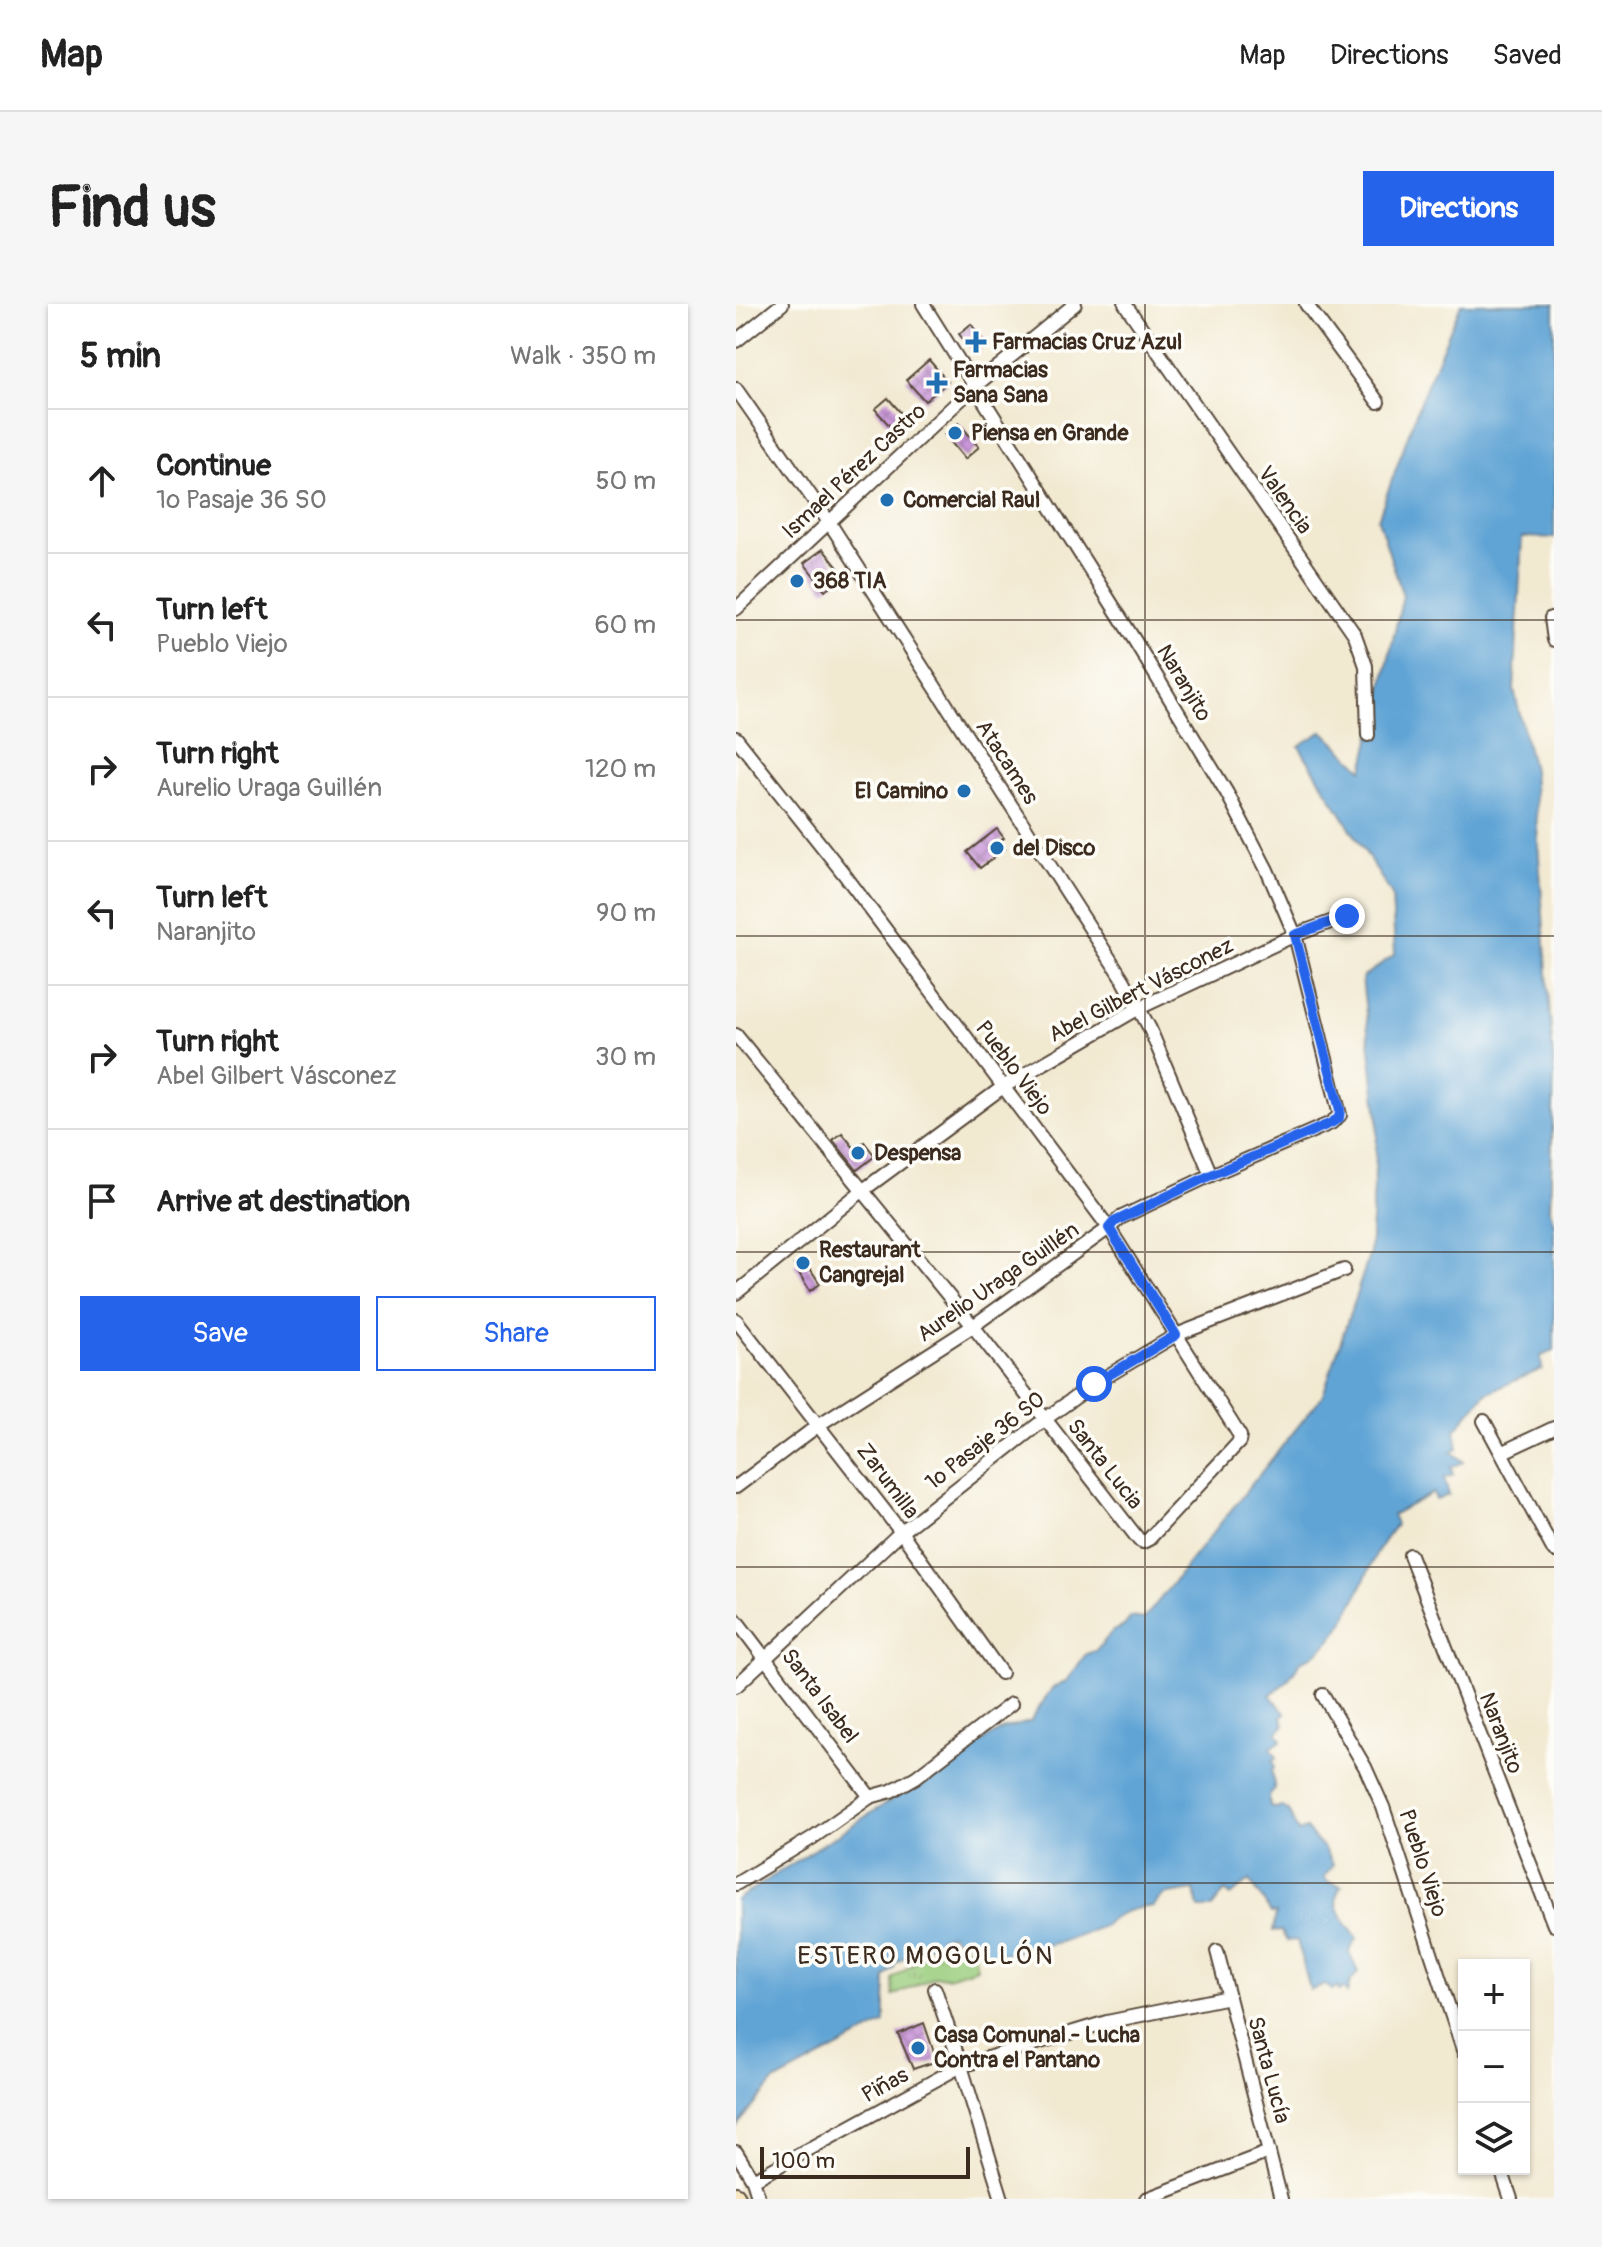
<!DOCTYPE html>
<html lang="en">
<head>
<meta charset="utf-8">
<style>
  :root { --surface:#fff; --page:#f6f6f6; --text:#222; --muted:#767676; --line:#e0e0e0; --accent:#2563eb }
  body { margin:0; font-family:Pangolin,sans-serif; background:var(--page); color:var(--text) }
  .controls { position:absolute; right:24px; bottom:24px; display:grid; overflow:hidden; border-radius:0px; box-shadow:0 2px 6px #0004 }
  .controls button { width:72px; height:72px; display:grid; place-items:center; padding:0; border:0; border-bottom:2px solid var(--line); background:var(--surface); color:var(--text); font:40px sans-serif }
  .scale { position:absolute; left:24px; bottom:20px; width:210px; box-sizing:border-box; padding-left:8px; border:4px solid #3b2a1e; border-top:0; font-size:22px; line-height:28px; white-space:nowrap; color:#3b2a1e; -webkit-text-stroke:6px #fdfcf7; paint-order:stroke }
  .stop { position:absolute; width:24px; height:24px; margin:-18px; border:6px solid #2563eb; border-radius:50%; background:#fff }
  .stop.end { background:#2563eb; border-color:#fff; box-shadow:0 2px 8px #0008 }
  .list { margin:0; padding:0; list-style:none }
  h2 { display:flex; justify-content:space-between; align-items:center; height:104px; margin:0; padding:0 32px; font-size:34px }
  h2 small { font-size:26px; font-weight:400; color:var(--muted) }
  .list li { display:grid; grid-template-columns:52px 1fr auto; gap:24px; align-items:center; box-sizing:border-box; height:144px; padding:0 32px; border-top:2px solid var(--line) }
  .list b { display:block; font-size:30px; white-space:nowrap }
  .list p { margin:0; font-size:26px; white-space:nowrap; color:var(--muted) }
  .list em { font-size:26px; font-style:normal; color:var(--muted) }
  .actions { display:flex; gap:16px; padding:24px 32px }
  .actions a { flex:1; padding:18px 0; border:2px solid var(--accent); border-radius:0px; text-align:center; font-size:28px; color:var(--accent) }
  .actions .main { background:var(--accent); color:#fff }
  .icon { flex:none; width:44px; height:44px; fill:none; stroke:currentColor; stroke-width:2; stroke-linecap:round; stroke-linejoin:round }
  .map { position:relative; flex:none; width:818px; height:1895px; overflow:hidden; border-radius:0px }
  header { display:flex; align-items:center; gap:48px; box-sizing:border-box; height:112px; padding:0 40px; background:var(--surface); border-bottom:2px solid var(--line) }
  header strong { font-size:38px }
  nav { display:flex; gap:44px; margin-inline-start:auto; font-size:28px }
  .intro { display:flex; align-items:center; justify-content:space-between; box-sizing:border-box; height:192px; padding:0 48px }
  h1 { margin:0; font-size:56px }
  .button { padding:20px 36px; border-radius:0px; background:var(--accent); color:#fff; font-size:28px; font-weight:700 }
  main { display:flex; gap:48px; padding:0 48px }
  aside { flex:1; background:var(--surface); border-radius:0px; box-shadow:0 2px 6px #0004 }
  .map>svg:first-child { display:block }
  .grass { fill:url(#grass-tufts); stroke:#6a7c4e; stroke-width:2 }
  .water { fill:#60a4d5; stroke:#4e677a; stroke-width:2 }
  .building { fill:url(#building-cross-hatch) }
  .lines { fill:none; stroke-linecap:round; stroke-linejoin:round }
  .street-casing { stroke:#564739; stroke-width:16 }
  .secondary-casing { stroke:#564739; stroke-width:20 }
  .street { stroke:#fff; stroke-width:12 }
  .secondary { stroke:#f7e8c3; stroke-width:16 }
  .route { stroke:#2563eb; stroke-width:10 }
  .grid { fill:none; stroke:#3b2a1e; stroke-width:2; stroke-opacity:0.55 }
  .poi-dot { fill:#1f6fb2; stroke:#fdfcf7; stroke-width:3 }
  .labels { text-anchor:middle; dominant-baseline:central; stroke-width:7; stroke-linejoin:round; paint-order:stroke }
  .poi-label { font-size:22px; font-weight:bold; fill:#3b2a1e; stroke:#fdfcf7; text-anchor:start }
  .street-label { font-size:22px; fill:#3b2a1e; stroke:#fdfcf7 }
  .quarter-label { font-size:26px; letter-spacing:2px; fill:#3b2a1e; stroke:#fdfcf7 }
</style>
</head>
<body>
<header>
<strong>Map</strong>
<nav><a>Map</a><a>Directions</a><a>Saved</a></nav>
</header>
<div class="intro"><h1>Find us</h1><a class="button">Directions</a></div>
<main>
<aside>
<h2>5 min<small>Walk · 350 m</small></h2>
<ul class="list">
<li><svg class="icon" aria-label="ahead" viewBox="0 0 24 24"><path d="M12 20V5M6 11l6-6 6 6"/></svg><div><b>Continue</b><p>1º Pasaje 36 SO</p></div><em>50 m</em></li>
<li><svg class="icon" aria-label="left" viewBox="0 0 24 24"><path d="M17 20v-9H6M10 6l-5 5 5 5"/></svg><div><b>Turn left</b><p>Pueblo Viejo</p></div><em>60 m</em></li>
<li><svg class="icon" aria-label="right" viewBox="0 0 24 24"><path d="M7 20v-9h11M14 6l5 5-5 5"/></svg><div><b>Turn right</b><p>Aurelio Uraga Guillén</p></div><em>120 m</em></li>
<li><svg class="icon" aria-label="left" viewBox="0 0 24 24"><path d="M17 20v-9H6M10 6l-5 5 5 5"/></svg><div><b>Turn left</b><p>Naranjito</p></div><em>90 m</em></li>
<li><svg class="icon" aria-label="right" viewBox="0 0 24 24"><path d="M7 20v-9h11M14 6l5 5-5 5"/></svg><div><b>Turn right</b><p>Abel Gilbert Vásconez</p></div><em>30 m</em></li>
<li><svg class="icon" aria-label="arrive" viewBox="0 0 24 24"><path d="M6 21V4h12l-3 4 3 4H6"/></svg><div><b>Arrive at destination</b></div></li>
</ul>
<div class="actions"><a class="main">Save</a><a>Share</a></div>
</aside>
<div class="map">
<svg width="818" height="1895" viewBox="0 0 818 1895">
  <defs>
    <pattern id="grass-tufts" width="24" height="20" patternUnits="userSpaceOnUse" patternTransform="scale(2)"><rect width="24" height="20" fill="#9acd7d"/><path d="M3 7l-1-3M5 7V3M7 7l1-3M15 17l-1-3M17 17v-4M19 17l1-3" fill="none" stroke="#86b06c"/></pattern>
    <pattern id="building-cross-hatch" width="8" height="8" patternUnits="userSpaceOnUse" patternTransform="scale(2)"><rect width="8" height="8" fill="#c996d9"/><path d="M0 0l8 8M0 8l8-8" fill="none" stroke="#a47baf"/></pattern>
  </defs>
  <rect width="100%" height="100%" fill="#fdfcf7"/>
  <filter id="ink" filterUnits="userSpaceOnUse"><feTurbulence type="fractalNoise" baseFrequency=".0125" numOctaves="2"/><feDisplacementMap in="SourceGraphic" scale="16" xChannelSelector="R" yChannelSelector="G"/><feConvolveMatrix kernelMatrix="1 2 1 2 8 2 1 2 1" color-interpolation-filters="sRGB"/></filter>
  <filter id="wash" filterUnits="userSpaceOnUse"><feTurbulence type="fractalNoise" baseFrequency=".006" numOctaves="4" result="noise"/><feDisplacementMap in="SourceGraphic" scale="32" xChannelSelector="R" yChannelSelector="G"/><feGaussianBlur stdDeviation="1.8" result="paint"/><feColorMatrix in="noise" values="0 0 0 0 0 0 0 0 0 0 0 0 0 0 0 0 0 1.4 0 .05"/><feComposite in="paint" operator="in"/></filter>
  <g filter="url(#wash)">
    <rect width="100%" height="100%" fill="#f2e9d1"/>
    <!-- grass -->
    <polygon class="grass" points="237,1642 241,1664 212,1673 200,1672 157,1692 156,1675 193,1648"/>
    <!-- water -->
    <path class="water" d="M725 0H818V234L786 233 778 386 797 466 818 770 814 906 818 920V1047L805 1052 806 1065 750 1089 719 1126 722 1145 716 1148 728 1158 715 1163 717 1171 708 1174 713 1191 700 1196 697 1189 656 1211 660 1221C653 1230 646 1238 642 1247 625 1278 604 1347 566 1356L551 1377 534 1391 549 1409 546 1413 548 1422 541 1429 546 1436 535 1444 541 1454 537 1456 539 1463 536 1467 539 1486C532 1490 532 1497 535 1504L547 1503 553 1508 562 1528 570 1525 588 1545 597 1561 588 1573 592 1578 606 1582C590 1599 611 1620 621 1634L613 1649 622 1668 614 1678 611 1689 607 1684 603 1687 601 1683 596 1686 590 1681 574 1686 561 1636 551 1637 545 1627H537L540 1609H535L514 1576 495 1592 489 1587 476 1604H463L458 1586 427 1591 417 1603C402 1602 377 1610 368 1622L324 1638 255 1652C245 1640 240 1633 224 1638L214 1630 204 1634 205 1639 188 1643 159 1659 158 1664 149 1673V1719L38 1778 0 1823V1596L239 1442 267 1425 294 1418 316 1384 331 1377 350 1350 361 1346 376 1328 388 1322 395 1313 408 1315 587 1091 634 949 642 815 626 674 659 650 656 591 563 442 587 427 627 466 667 292 642 215 685 95Z"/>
    <g id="blocks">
      <!-- building -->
      <g class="building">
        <polygon points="235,20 250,40 238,49 223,30"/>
        <polygon points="193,56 212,78 189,97 170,76"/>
        <polygon points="152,94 173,118 160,129 139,105"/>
        <polygon points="223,119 243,143 229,155 209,131"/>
        <polygon points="87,245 108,271 89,286 68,259"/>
        <polygon points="261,525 268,534 263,538 269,545 244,564 231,548"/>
        <polygon points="106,829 119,845 128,838 139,852 121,866 97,836"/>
        <polygon points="68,955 84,980 74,987 58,961"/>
        <polygon points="188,1719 201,1757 177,1765 162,1730"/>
      </g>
    </g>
  </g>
  <g filter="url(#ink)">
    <use href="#blocks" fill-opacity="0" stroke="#564739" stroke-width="2"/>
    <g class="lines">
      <defs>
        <g id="street">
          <polyline points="389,0 619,331 630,362 632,431"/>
          <polyline points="570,0 642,98"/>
          <polyline points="0,37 46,0"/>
          <polyline points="0,85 93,218 388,677 414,725 475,871"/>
          <polyline points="0,305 239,82 339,0"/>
          <polyline points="815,314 818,336"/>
          <polyline points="0,434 108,570 373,924 504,1132 503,1138 413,1235 407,1238 403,1236 237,1022 0,731"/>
          <polyline points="0,989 126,887 267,783 403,704 559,631 611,612"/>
          <polyline points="0,1016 165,1228 265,1369"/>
          <polyline points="748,1117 818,1247"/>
          <polyline points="767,1148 818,1124"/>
          <polyline points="0,1183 84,1120 237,1022 373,924 384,914 475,871 595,819 604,811 559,631 531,566 491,489 399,337 187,0"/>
          <polyline points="674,1251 818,1621"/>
          <polyline points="0,1316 134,1493"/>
          <polyline points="0,1382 165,1228 309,1115 358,1080 440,1031 608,966"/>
          <polyline points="587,1391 629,1463 647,1503 728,1749"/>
          <polyline points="0,1580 76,1534 134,1493 155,1487 180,1473 275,1400"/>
          <polyline points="481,1647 545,1895"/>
          <polyline points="199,1685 225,1762 266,1895"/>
          <polyline points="0,1848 17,1876 23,1895"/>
          <polyline points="765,1865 775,1895"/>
          <polyline points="17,1876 225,1762 371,1718 493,1693"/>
          <polyline points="410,1895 533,1848"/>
        </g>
        <polyline id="secondary" points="0,1891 2,1895"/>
      </defs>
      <!-- street casing -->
      <use href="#street" class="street-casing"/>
      <!-- secondary casing -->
      <use href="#secondary" class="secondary-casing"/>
      <!-- street -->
      <use href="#street" class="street"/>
      <!-- secondary -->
      <use href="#secondary" class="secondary"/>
    </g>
  </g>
  <g class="lines" filter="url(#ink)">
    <!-- route -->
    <polyline class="route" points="358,1080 440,1031 373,924 378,918 475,871 595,819 603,814 604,806 559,631 611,612"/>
  </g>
  <!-- grid -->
  <path class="grid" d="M409 0V1895M0 316H818M0 632H818M0 948H818M0 1263H818M0 1579H818"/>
  <!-- markers -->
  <g class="poi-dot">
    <path d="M236 26h8v8h8v8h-8v8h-8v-8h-8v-8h8z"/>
    <path d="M197 67h8v8h8v8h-8v8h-8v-8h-8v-8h8z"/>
    <circle cx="219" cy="129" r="8"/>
    <circle cx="151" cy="196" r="8"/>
    <circle cx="61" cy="277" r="8"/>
    <circle cx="228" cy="487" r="8"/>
    <circle cx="261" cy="544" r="8"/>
    <circle cx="122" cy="849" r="8"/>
    <circle cx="67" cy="959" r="8"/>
    <circle cx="182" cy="1744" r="8"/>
  </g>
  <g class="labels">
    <!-- poi labels -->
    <g class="poi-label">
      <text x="256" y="38">Farmacias Cruz Azul</text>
      <text x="217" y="66">Farmacias<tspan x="217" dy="25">Sana Sana</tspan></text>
      <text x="235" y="129">Piensa en Grande</text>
      <text x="167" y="196">Comercial Raul</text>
      <text x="77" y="277">368 TIA</text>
      <text x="212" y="487" text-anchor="end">El Camino</text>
      <text x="277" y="544">del Disco</text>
      <text x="138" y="849">Despensa</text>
      <text x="83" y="946">Restaurant<tspan x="83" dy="25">Cangrejal</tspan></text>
      <text x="198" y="1731">Casa Comunal - Lucha<tspan x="198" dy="25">Contra el Pantano</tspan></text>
    </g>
    <!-- street labels -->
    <g class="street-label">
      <text transform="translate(118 167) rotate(-43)">Ismael Pérez Castro</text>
      <text transform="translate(549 196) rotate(55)">Valencia</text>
      <text transform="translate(448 379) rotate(59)">Naranjito</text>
      <text transform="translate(271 458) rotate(57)">Atacames</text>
      <text transform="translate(405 686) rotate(-27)">Abel Gilbert Vásconez</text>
      <text transform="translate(278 764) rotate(53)">Pueblo Viejo</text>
      <text transform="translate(262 978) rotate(-35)">Aurelio Uraga Guillén</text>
      <text transform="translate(249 1137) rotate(-38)">1º Pasaje 36 SO</text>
      <text transform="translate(369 1160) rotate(52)">Santa Lucia</text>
      <text transform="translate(152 1177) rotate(53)">Zarumilla</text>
      <text transform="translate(84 1392) rotate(53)">Santa Isabel</text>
      <text transform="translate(765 1429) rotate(69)">Naranjito</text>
      <text transform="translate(687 1559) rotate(72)">Pueblo Viejo</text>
      <text transform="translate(533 1766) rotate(75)">Santa Lucía</text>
      <text transform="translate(149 1781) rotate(-29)">Piñas</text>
    </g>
    <!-- quarter labels -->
    <g class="quarter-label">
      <text x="190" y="1652">ESTERO MOGOLLÓN</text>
    </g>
  </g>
</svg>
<div class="controls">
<button>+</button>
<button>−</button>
<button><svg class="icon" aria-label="layers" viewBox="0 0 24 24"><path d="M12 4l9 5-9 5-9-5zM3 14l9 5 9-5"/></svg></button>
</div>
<div class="scale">100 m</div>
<div class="stop" style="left:358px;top:1080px"></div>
<div class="stop end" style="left:611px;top:612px"></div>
</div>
</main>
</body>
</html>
